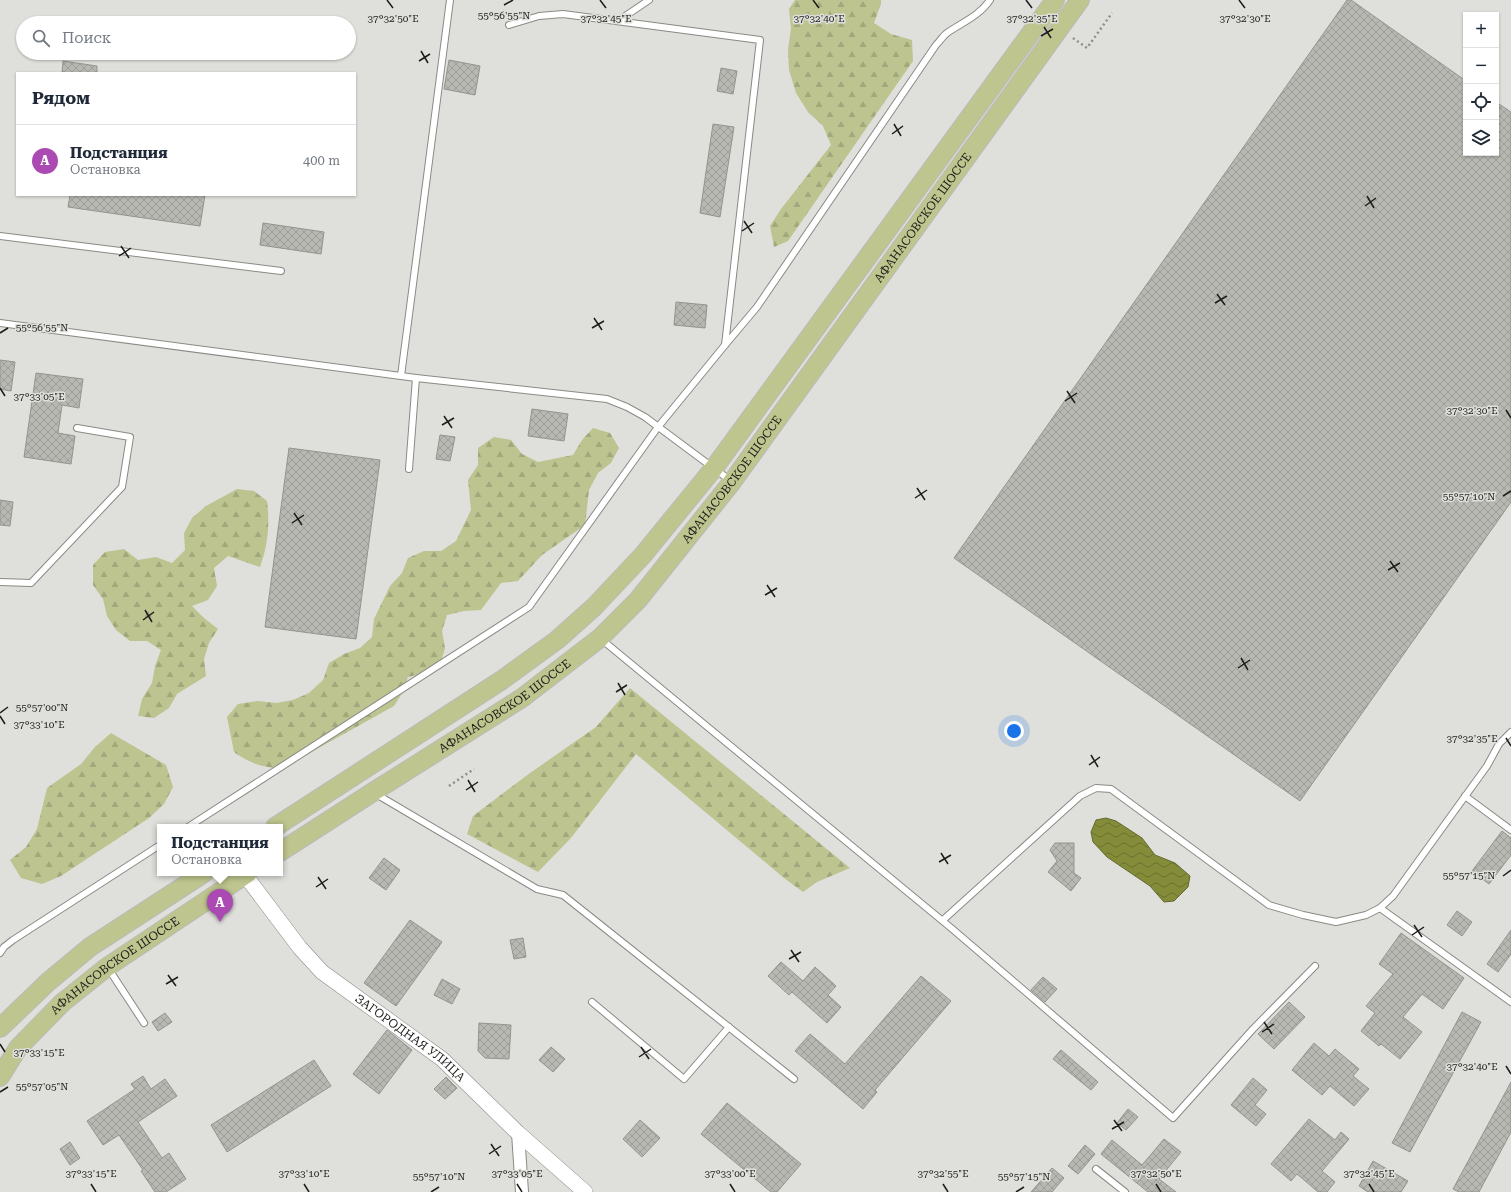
<!DOCTYPE html>
<html lang="ru">
<head>
<meta charset="utf-8">
<style>
  :root { --surface:#fff; --page:#f6f6f7; --text:#1f2937; --muted:#747a83; --line:#e0e1e3; --accent:#aa4ab2 }
  body { margin:0; font-family:"Roboto Serif",serif; background:var(--page); color:var(--text) }
  .controls { position:absolute; right:12px; top:12px; display:grid; overflow:hidden; border-radius:0px; box-shadow:0 1px 3px #0004 }
  .controls button { width:36px; height:36px; display:grid; place-items:center; padding:0; border:0; border-bottom:1px solid var(--line); background:var(--surface); color:var(--text); font:20px sans-serif }
  .you { position:absolute; left:1014px; top:731px; width:14px; height:14px; margin:-10px; border:3px solid #fff; border-radius:50%; background:#1a73e8; box-shadow:0 0 0 6px #1a73e833 }
  .badge { display:grid; place-items:center; width:26px; height:26px; border-radius:50%; background:var(--accent); color:#fff; font-size:13px; font-weight:700 }
  .pin { position:absolute; translate:-50% -33px; filter:drop-shadow(0 1px 2px #0008) }
  .pin::after { content:''; position:absolute; top:21px; width:14px; height:12px; background:inherit; clip-path:polygon(0 0,100% 0,50% 100%) }
  .popup { position:absolute; left:157px; top:824px; width:126px; height:52px; box-sizing:border-box; display:grid; place-content:center; border-radius:0px; background:var(--surface); filter:drop-shadow(0 1px 3px #0005); font-size:13px; white-space:nowrap; color:var(--muted) }
  .popup b { font-size:15px; color:var(--text) }
  .popup::after { content:''; position:absolute; left:50%; top:100%; margin-left:-8px; border:8px solid transparent; border-top-color:var(--surface) }
  .list { margin:0; padding:0; list-style:none }
  h2 { display:flex; justify-content:space-between; align-items:center; height:52px; margin:0; padding:0 16px; font-size:17px }
  h2 small { font-size:13px; font-weight:400; color:var(--muted) }
  .list li { display:grid; grid-template-columns:26px 1fr auto; gap:12px; align-items:center; box-sizing:border-box; height:72px; padding:0 16px; border-top:1px solid var(--line) }
  .list b { display:block; font-size:15px; white-space:nowrap }
  .list p { margin:0; font-size:13px; white-space:nowrap; color:var(--muted) }
  .list em { font-size:13px; font-style:normal; color:var(--muted) }
  .icon { flex:none; width:22px; height:22px; fill:none; stroke:currentColor; stroke-width:2; stroke-linecap:round; stroke-linejoin:round }
  .map { position:relative; flex:none; width:1511px; height:1192px; overflow:hidden }
  .search { position:absolute; background:var(--surface); box-shadow:0 1px 3px #0004; left:16px; top:16px; width:340px; height:44px; display:flex; align-items:center; gap:10px; box-sizing:border-box; padding:0 14px; border-radius:22px; color:var(--muted); font-size:15px }
  .panel { position:absolute; background:var(--surface); box-shadow:0 1px 3px #0004; left:16px; top:72px; width:340px; height:124px; border-radius:0px }
  .map>svg:first-child { display:block }
  .forest { fill:url(#forest-firs) }
  .water { fill:url(#water-waves); stroke:#656a30 }
  .building { fill:url(#building-cross-hatch); stroke:#93948f }
  .lines { fill:none; stroke-linecap:round; stroke-linejoin:round }
  .service-casing { stroke:#8a8a85; stroke-width:8 }
  .minor-casing { stroke:#8a8a85; stroke-width:14 }
  .tertiary-casing { stroke:#8a8a85; stroke-width:16 }
  .primary-casing { stroke:#bbbbba; stroke-width:20 }
  .path { stroke:#8e8f8b; stroke-width:2.5; stroke-dasharray:2 3; stroke-linecap:butt }
  .service { stroke:#fff; stroke-width:6 }
  .minor { stroke:#fff; stroke-width:12 }
  .tertiary { stroke:#fff; stroke-width:15 }
  .primary { stroke:#bfc58e; stroke-width:18 }
  .ticks { fill:none; stroke:#1c1c1a; stroke-width:1.5 }
  .labels { text-anchor:middle; dominant-baseline:central; stroke-width:3; stroke-linejoin:round; paint-order:stroke }
  .street-label { font-size:12px; fill:#1c1c1a; stroke:#dfe0db }
  .ticks-label { font-size:10px; text-anchor:middle; fill:#1c1c1a; stroke:#dfe0db; stroke-width:3; stroke-linejoin:round; paint-order:stroke }
</style>
</head>
<body>
<div class="map">
<svg width="1511" height="1192" viewBox="0 0 1511 1192">
  <defs>
    <pattern id="forest-firs" width="22" height="20" patternUnits="userSpaceOnUse"><rect width="22" height="20" fill="#bdc490"/><path d="M5 1l3.5 6h-7zM16 11l3.5 6h-7z" fill="#a2a87c"/></pattern>
    <pattern id="water-waves" width="16" height="10" patternUnits="userSpaceOnUse"><rect width="16" height="10" fill="#848c39"/><path d="M0 5q4-4 8 0t8 0" fill="none" stroke="#6b722f"/></pattern>
    <pattern id="building-cross-hatch" width="8" height="8" patternUnits="userSpaceOnUse"><rect width="8" height="8" fill="#b7b8b2"/><path d="M0 0l8 8M0 8l8-8" fill="none" stroke="#9d9e98"/></pattern>
  </defs>
  <rect width="100%" height="100%" fill="#dfe0db"/>
  <!-- forest -->
  <g class="forest">
    <polygon points="795,0 881,0 881,4 874,23 891,34 912,40 913,61 788,241 774,247 770,226 781,209 831,145 823,126 808,112 796,93 789,70 788,49 791,29 789,9"/>
    <path d="M593 428 610 433 619 448 611 463 598 473 589 490 585 525 542 555 518 581 501 583 481 610 464 611 447 615 442 631 445 648 440 665 425 673 408 677 403 692 394 706 281 769C260 766 251 764 234 752L227 717 238 704 258 701 276 703 293 700 309 693 323 680 329 663 344 654 360 648 372 637 374 619 390 586 402 573 408 558 424 551H441L456 541 471 510 468 480 478 465V448L494 437 511 440 522 454 538 462 573 455 582 440Z"/>
    <path d="M237 489 254 491 267 501C270 524 268 545 260 567L228 556 214 568 217 586 208 600 192 606 204 618 218 629 209 643 204 659 206 676 177 694 169 708 154 718 138 716 142 699 152 683 155 666 161 650 147 641H130L116 630 107 616 103 599 93 585V565L105 552 124 549 138 560 156 557 172 563 185 550 184 533 192 518 206 506Z"/>
    <polygon points="630,688 850,868 817,882 803,892 784,878 636,754 571,838 538,872 467,834 473,816 530,773 596,727"/>
    <polygon points="111,733 166,765 173,787 164,804 149,818 61,876 42,884 21,878 10,860 26,847 37,829 47,788 81,764 95,747"/>
  </g>
  <!-- water -->
  <polygon class="water" points="1106,818 1116,821 1142,838 1155,855 1175,863 1190,876 1188,887 1174,901 1164,902 1150,886 1107,857 1093,842 1091,832 1096,820"/>
  <!-- building -->
  <g class="building">
    <polygon points="1347,0 1351,0 1466,81 1466,153 1496,153 1496,102 1511,112 1511,502 1300,801 954,558"/>
    <polygon points="449,60 480,66 475,95 444,89"/>
    <polygon points="63,61 97,66 97,73 62,73"/>
    <polygon points="721,68 737,71 733,94 717,91"/>
    <polygon points="713,124 734,127 720,217 700,213"/>
    <polygon points="70,195 205,195 200,226 68,207"/>
    <polygon points="263,223 324,232 321,254 260,245"/>
    <polygon points="676,302 707,305 705,328 674,325"/>
    <polygon points="0,360 15,362 11,391 0,389"/>
    <polygon points="36,373 83,379 79,408 62,405 58,433 75,436 71,464 24,457"/>
    <polygon points="532,409 568,414 564,441 528,436"/>
    <polygon points="440,435 455,437 450,461 436,459"/>
    <polygon points="289,448 380,460 356,639 265,627"/>
    <polygon points="0,500 13,502 10,526 0,525"/>
    <polygon points="1502,831 1511,838 1511,855 1489,884 1472,871"/>
    <polygon points="1055,843 1074,843 1074,873 1081,878 1071,891 1048,872 1057,861 1050,850"/>
    <polygon points="384,858 400,870 386,890 369,878"/>
    <polygon points="1457,911 1472,922 1462,936 1447,925"/>
    <polygon points="410,920 442,942 396,1006 364,983"/>
    <polygon points="1511,930 1511,954 1498,972 1487,964"/>
    <polygon points="1401,933 1464,978 1443,1009 1422,994 1403,1017 1422,1032 1400,1059 1381,1044 1379,1046 1361,1031 1375,1013 1366,1006 1393,974 1379,964"/>
    <polygon points="523,938 526,957 514,959 510,940"/>
    <polygon points="781,962 803,981 815,967 836,986 828,995 841,1007 827,1023 792,992 789,995 768,976"/>
    <polygon points="921,976 951,1001 875,1090 877,1092 863,1109 795,1051 810,1034 845,1064"/>
    <polygon points="1043,977 1057,989 1045,1002 1031,990"/>
    <polygon points="442,979 460,989 452,1004 434,995"/>
    <polygon points="1289,1002 1305,1017 1274,1049 1258,1034"/>
    <polygon points="1462,1012 1481,1022 1410,1152 1392,1143"/>
    <polygon points="165,1013 172,1022 158,1031 152,1022"/>
    <polygon points="479,1023 511,1025 509,1059 485,1058 478,1051"/>
    <polygon points="387,1030 412,1050 379,1094 353,1074"/>
    <polygon points="1314,1043 1329,1056 1335,1049 1359,1069 1353,1076 1369,1089 1354,1106 1330,1086 1322,1095 1292,1070"/>
    <polygon points="551,1047 565,1059 553,1072 539,1060"/>
    <polygon points="1061,1050 1098,1082 1091,1090 1053,1059"/>
    <polygon points="314,1060 331,1086 227,1152 211,1125"/>
    <polygon points="143,1076 151,1089 165,1079 177,1096 138,1122 162,1158 169,1153 186,1179 166,1192 155,1192 141,1171 143,1170 119,1135 103,1145 87,1121 135,1089 131,1084"/>
    <polygon points="446,1077 457,1088 445,1099 434,1089"/>
    <polygon points="1253,1078 1267,1090 1255,1105 1266,1114 1256,1126 1231,1105"/>
    <polygon points="1511,1082 1511,1132 1479,1192 1459,1192 1453,1189"/>
    <polygon points="727,1103 801,1164 777,1192 771,1192 701,1134"/>
    <polygon points="1128,1109 1138,1117 1126,1130 1117,1123"/>
    <polygon points="1309,1119 1335,1140 1341,1132 1349,1139 1322,1171 1335,1182 1327,1192 1318,1192 1297,1174 1291,1181 1271,1164"/>
    <polygon points="640,1120 660,1138 642,1157 623,1139"/>
    <polygon points="1164,1139 1181,1152 1159,1179 1176,1192 1148,1192 1101,1154 1112,1140 1142,1165"/>
    <polygon points="70,1142 80,1158 70,1165 60,1149"/>
    <polygon points="1085,1145 1095,1154 1078,1174 1068,1166"/>
    <polygon points="1373,1161 1408,1181 1401,1192 1368,1192 1359,1186"/>
    <polygon points="1052,1168 1064,1178 1052,1192 1031,1192"/>
  </g>
  <g class="lines">
    <defs>
      <g id="service">
        <polyline points="618,21 649,0"/>
        <polyline points="0,236 281,271"/>
        <polyline points="0,323 416,378"/>
        <path d="M725 345 757 307 936 45C940 41 943 36 947 33 963 22 979 16 990 0"/>
        <polyline points="401,376 450,0"/>
        <polyline points="409,469 416,378 607,399 627,407 645,417 731,481"/>
        <polyline points="0,582 31,583 122,487 130,437 77,428"/>
        <polyline points="601,639 950,927 1173,1118 1253,1029 1315,966"/>
        <polyline points="376,794 537,889 563,895 794,1079"/>
        <polyline points="1465,796 1511,830"/>
        <polyline points="188,827 529,607 658,427 725,345 760,40 563,14 539,16 509,25"/>
        <polyline points="1380,908 1511,1002"/>
        <polyline points="943,920 1080,796 1096,788 1111,789 1269,905 1303,915 1336,922 1366,915 1380,908 1393,896 1487,766 1499,744 1511,732"/>
        <polyline points="0,953 4,947 13,940 160,845"/>
        <polyline points="108,968 144,1023"/>
        <polyline points="592,1002 684,1079 729,1027"/>
        <polyline points="1096,1169 1125,1192"/>
      </g>
      <polyline id="minor" points="518,1133 522,1192"/>
      <g id="tertiary">
        <path id="s1" d="M245 875 300 948 322 972 442 1059 518 1133 585 1192"/>
      </g>
      <g id="primary">
        <polyline points="275,827 502,680 557,640 594,607 643,555 714,468 1055,0"/>
        <path id="s2" d="M280 852 373 792 522 698 600 638 638 600 732 482 1080 0"/>
        <polyline points="0,1028 48,982 90,947 204,873"/>
        <path id="s3" d="M0 1077 18 1048 62 1003 107 967 248 873"/>
      </g>
    </defs>
    <!-- service casing -->
    <use href="#service" class="service-casing"/>
    <!-- minor casing -->
    <use href="#minor" class="minor-casing"/>
    <!-- tertiary casing -->
    <use href="#tertiary" class="tertiary-casing"/>
    <!-- primary casing -->
    <use href="#primary" class="primary-casing"/>
    <!-- path -->
    <g class="path">
      <polyline points="1073,38 1087,48 1112,13"/>
      <polyline points="449,786 474,769"/>
    </g>
    <!-- service -->
    <use href="#service" class="service"/>
    <!-- minor -->
    <use href="#minor" class="minor"/>
    <!-- tertiary -->
    <use href="#tertiary" class="tertiary"/>
    <!-- primary -->
    <use href="#primary" class="primary"/>
  </g>
  <!-- ticks -->
  <path class="ticks" d="M387 0 393 8M600 0 606 8M813 0 819 8M1026 0 1032 8M1239 0 1245 8M504 5 513 0M1044 27 1051 38M1041 36 1053 29M421 51 428 63M419 61 430 54M894 124 901 136M892 134 903 126M1367 196 1374 208M1365 206 1376 198M744 221 752 233M742 231 754 223M121 246 129 258M119 256 131 248M1217 294 1225 305M1215 303 1227 296M594 318 602 330M592 328 604 321M0 333 8 328M0 388 5 396M1067 391 1075 403M1065 401 1077 393M1506 410 1511 418M444 416 452 428M442 425 454 418M917 488 925 500M1503 496 1511 491M915 498 927 490M294 513 302 525M292 523 304 515M1390 561 1398 572M1388 570 1400 563M767 585 775 597M765 595 777 588M145 610 152 622M143 620 154 612M1241 658 1248 670M1238 668 1250 660M618 683 625 695M616 692 627 685M0 713 8 707M0 716 5 724M1506 738 1511 746M1091 755 1098 767M1089 765 1100 757M468 780 475 792M466 790 478 782M941 853 948 864M939 862 951 855M1503 876 1511 870M318 877 326 889M316 887 328 879M1414 925 1422 937M1412 935 1424 927M791 950 799 962M789 959 801 952M168 975 176 986M166 984 178 977M1264 1022 1272 1034M1262 1032 1274 1024M0 1044 5 1052M641 1047 649 1059M639 1057 651 1049M1506 1066 1511 1074M0 1092 8 1087M1114 1120 1122 1131M1112 1129 1124 1122M491 1144 499 1156M489 1154 501 1146M91 1184 96 1192M304 1184 309 1192M517 1184 522 1192M730 1184 735 1192M943 1184 948 1192M1156 1184 1161 1192M1369 1184 1374 1192M431 1192 439 1187M1016 1192 1024 1187"/>
  <g class="labels">
    <!-- street labels -->
    <g class="street-label">
      <text stroke="none"><textPath href="#s2" startOffset="916">АФАНАСОВСКОЕ ШОССЕ</textPath></text>
      <text stroke="none"><textPath href="#s2" startOffset="592">АФАНАСОВСКОЕ ШОССЕ</textPath></text>
      <text stroke="none"><textPath href="#s2" startOffset="268">АФАНАСОВСКОЕ ШОССЕ</textPath></text>
      <text stroke="none"><textPath href="#s3" startOffset="162">АФАНАСОВСКОЕ ШОССЕ</textPath></text>
      <text stroke="none"><textPath href="#s1" startOffset="234">ЗАГОРОДНАЯ УЛИЦА</textPath></text>
    </g>
  </g>
  <g class="ticks-label">
    <text x="504" y="19">55°56'55"N</text>
    <text x="393" y="22">37°32'50"E</text>
    <text x="606" y="22">37°32'45"E</text>
    <text x="819" y="22">37°32'40"E</text>
    <text x="1032" y="22">37°32'35"E</text>
    <text x="1245" y="22">37°32'30"E</text>
    <text x="42" y="331">55°56'55"N</text>
    <text x="39" y="400">37°33'05"E</text>
    <text x="1472" y="414">37°32'30"E</text>
    <text x="1469" y="500">55°57'10"N</text>
    <text x="42" y="711">55°57'00"N</text>
    <text x="39" y="728">37°33'10"E</text>
    <text x="1472" y="742">37°32'35"E</text>
    <text x="1469" y="879">55°57'15"N</text>
    <text x="39" y="1056">37°33'15"E</text>
    <text x="1472" y="1070">37°32'40"E</text>
    <text x="42" y="1090">55°57'05"N</text>
    <text x="91" y="1177">37°33'15"E</text>
    <text x="304" y="1177">37°33'10"E</text>
    <text x="517" y="1177">37°33'05"E</text>
    <text x="730" y="1177">37°33'00"E</text>
    <text x="943" y="1177">37°32'55"E</text>
    <text x="1156" y="1177">37°32'50"E</text>
    <text x="1369" y="1177">37°32'45"E</text>
    <text x="439" y="1180">55°57'10"N</text>
    <text x="1024" y="1180">55°57'15"N</text>
  </g>
</svg>
<div class="controls">
<button>+</button>
<button>−</button>
<button><svg class="icon" aria-label="locate" viewBox="0 0 24 24"><circle cx="12" cy="12" r="6"/><path d="M12 2v4M12 18v4M2 12h4M18 12h4"/></svg></button>
<button><svg class="icon" aria-label="layers" viewBox="0 0 24 24"><path d="M12 4l9 5-9 5-9-5zM3 14l9 5 9-5"/></svg></button>
</div>
<div class="you"></div>
<div class="pin badge" style="left:220px;top:922px">A</div>
<div class="popup"><b>Подстанция</b>Остановка</div>
<div class="search"><svg class="icon" aria-label="search" viewBox="0 0 24 24"><circle cx="10" cy="10" r="6"/><path d="M15 15l6 6"/></svg>Поиск</div>
<section class="panel">
<h2>Рядом<small></small></h2>
<ul class="list">
<li><span class="badge">A</span><div><b>Подстанция</b><p>Остановка</p></div><em>400 m</em></li>
</ul>
</section>
</div>
</body>
</html>
